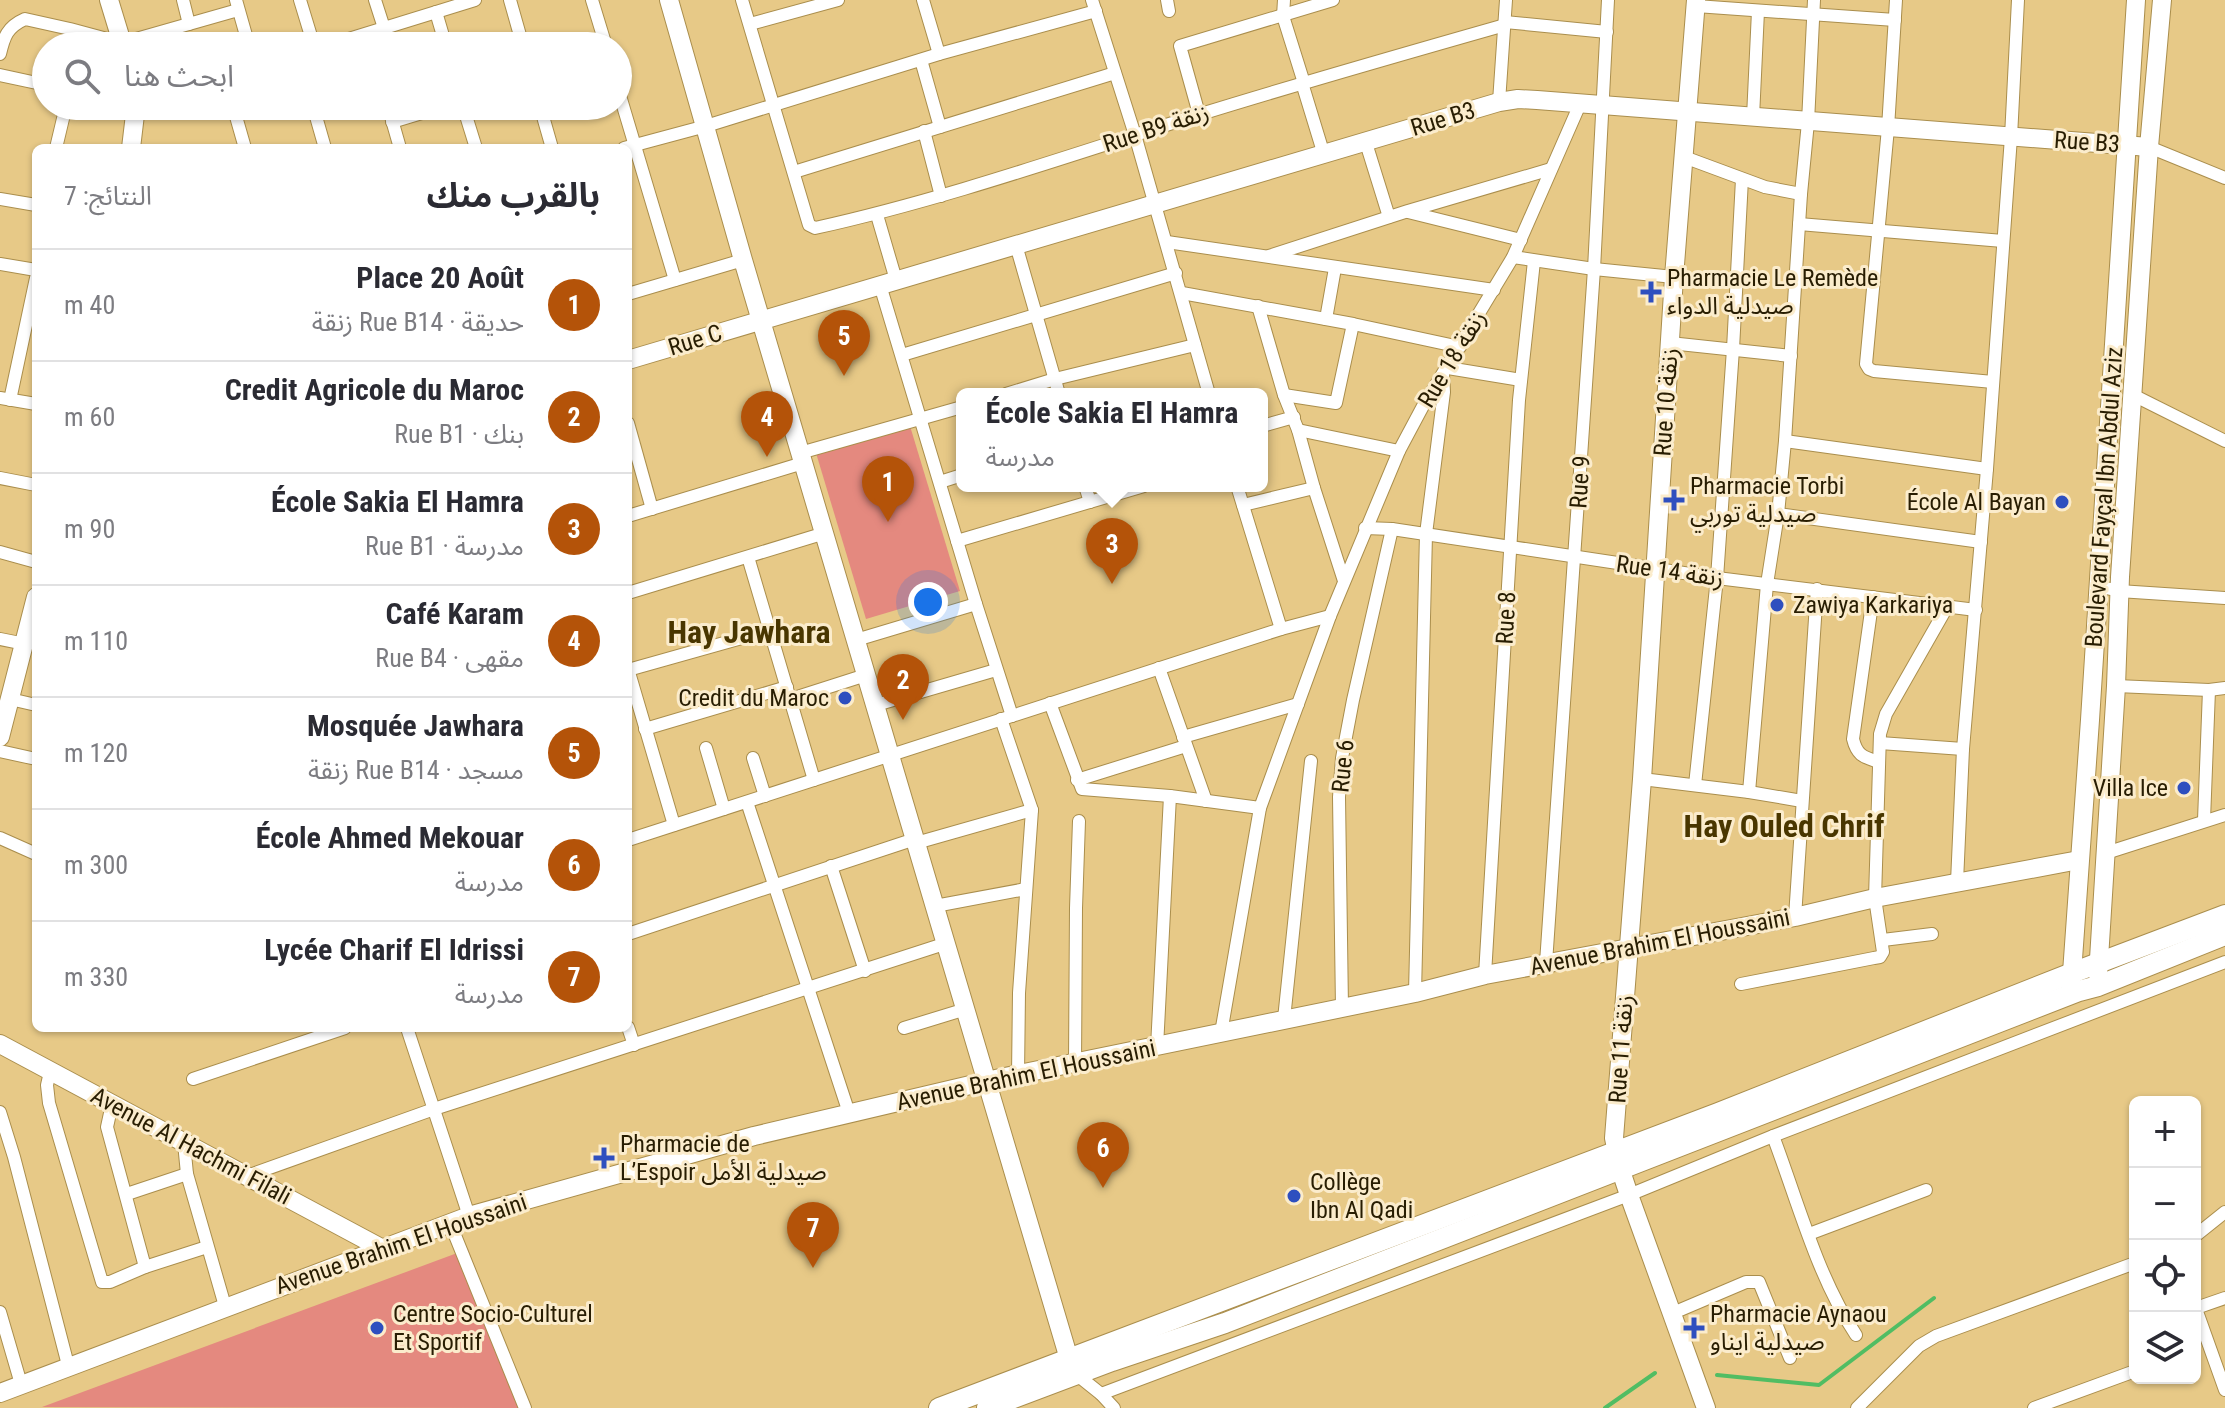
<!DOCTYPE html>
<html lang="ar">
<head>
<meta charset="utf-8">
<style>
  :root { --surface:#fff; --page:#f7f7f7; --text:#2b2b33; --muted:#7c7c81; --line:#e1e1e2; --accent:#b45309 }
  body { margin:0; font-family:"Roboto Condensed","Noto Sans Arabic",sans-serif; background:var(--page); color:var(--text); direction:rtl }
  .controls { position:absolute; right:24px; bottom:24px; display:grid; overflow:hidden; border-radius:12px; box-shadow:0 2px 6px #0004 }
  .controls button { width:72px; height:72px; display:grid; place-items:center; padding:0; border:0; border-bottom:2px solid var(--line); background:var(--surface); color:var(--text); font:40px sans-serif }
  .you { position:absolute; left:928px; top:602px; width:28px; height:28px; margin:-20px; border:6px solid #fff; border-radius:50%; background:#1a73e8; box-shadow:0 0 0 12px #1a73e833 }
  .badge { display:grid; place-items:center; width:52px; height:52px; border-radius:50%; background:var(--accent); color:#fff; font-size:26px; font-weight:700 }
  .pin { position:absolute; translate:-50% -66px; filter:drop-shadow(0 2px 4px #0008) }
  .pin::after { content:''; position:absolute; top:42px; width:28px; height:24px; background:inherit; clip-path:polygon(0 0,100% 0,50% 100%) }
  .popup { position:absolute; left:956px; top:388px; width:312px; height:104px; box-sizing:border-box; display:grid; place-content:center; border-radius:12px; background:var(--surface); filter:drop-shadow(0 2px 6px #0005); font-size:26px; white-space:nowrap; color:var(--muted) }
  .popup b { font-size:30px; color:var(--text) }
  .popup::after { content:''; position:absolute; left:50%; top:100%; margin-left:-16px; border:16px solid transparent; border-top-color:var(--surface) }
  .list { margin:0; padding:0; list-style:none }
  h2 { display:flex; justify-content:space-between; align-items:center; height:104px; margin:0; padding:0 32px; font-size:34px }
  h2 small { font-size:26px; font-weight:400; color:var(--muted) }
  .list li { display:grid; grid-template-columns:52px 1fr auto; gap:24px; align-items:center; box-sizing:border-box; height:112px; padding:0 32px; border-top:2px solid var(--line) }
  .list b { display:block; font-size:30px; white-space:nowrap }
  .list p { margin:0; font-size:26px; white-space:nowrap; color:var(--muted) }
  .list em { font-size:26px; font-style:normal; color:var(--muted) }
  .icon { flex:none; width:44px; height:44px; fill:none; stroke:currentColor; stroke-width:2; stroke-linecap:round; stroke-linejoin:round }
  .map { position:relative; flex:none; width:2225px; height:1408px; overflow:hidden; direction:ltr }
  .search { position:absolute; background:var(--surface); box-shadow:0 2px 6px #0004; left:32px; top:32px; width:600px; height:88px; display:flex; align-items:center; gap:20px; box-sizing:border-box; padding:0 28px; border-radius:44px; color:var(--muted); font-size:30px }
  .panel { position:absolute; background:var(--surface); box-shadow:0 2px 6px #0004; left:32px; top:144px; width:600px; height:888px; border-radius:12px; direction:rtl }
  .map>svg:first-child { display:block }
  .green { fill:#e4897f }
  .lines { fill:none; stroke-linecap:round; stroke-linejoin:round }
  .stream { stroke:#51bd63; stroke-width:4 }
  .street-casing { stroke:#aa8e4d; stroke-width:14 }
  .secondary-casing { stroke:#aa8e4d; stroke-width:20 }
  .primary-casing { stroke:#aa8e4d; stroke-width:22 }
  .street { stroke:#fff; stroke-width:12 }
  .secondary { stroke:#fff; stroke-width:18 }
  .primary { stroke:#fff; stroke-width:20 }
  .poi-dot { fill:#2e4fbf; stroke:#fbeccc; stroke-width:3 }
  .labels { text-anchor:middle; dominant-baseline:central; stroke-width:6; stroke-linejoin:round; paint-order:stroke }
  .street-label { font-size:24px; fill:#281d02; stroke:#fbeccc }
  .poi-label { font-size:24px; fill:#281d02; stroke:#fbeccc; text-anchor:start }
  .district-label { font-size:32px; font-weight:bold; fill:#493600; stroke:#fbeccc }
</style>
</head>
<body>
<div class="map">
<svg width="2225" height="1408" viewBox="0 0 2225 1408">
  <rect width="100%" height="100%" fill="#e7c987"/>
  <!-- green -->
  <g class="green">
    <polygon points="910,426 960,591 866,619 816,453"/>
    <polygon points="468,1249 528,1408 42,1407"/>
  </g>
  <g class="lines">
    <!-- stream -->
    <g class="stream">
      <polyline points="1717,1375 1819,1385 1934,1298"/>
      <polyline points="1605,1408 1655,1373"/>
    </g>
    <defs>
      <g id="street">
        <polyline points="183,0 189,24"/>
        <polyline points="236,0 249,46"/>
        <polyline points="300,0 314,46"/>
        <polyline points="375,0 384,28"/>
        <polyline points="510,0 523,46"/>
        <polyline points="592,0 606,46"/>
        <path d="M742 0 809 225 815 228C946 199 1073 154 1201 114 1301 83 1403 54 1505 25"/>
        <polyline points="923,0 939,54"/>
        <polyline points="1092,0 1135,135 1209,394"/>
        <polyline points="1167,0 1169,11"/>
        <polyline points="1284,0 1283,16 1304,83"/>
        <polyline points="1896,0 1888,128 1866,364 1869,369 1874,371 1993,382"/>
        <polyline points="1696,6 1895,20"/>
        <polyline points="436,12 446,46"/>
        <polyline points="1505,22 1607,32"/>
        <polyline points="750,24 838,0"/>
        <polyline points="326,46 475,0"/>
        <path d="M0 54C4 37 7 27 25 19L70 29 122 43 238 10"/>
        <polyline points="921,60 940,127"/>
        <polyline points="0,75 46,85"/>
        <polyline points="1302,83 1324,155"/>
        <polyline points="618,89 675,280"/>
        <polyline points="1499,102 1506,0"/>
        <polyline points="233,106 245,148"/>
        <polyline points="313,106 325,148"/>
        <polyline points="388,106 400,148"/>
        <polyline points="463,106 476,148"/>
        <polyline points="540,106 552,148"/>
        <polyline points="1199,114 1180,46 1333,0"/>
        <polyline points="1753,117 1758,11"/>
        <polyline points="392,122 445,106"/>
        <polyline points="924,131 941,196"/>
        <polyline points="1366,143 1389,217"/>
        <polyline points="2149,147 2225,178"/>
        <polyline points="56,148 66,106"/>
        <polyline points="624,148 706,126 939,54 1096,11"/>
        <polyline points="1684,157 1765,187 1801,194"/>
        <polyline points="794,172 1115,73"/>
        <polyline points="0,199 36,205"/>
        <polyline points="1408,212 1521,240"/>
        <polyline points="877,215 896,280"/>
        <polyline points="1799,224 2003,241"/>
        <polyline points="1167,242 1494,290"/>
        <polyline points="1016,245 1059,394"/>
        <polyline points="1269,256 1408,211 1551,169"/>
        <polyline points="1513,257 1594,269 1674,277"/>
        <polyline points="0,264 36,270"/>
        <polyline points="880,285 976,604 1012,716"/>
        <polyline points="1182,293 1353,324 1460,347"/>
        <polyline points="628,294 743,260"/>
        <polyline points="1258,306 1284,395 1298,430 1314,488 1344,581"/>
        <polyline points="1326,319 1335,268"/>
        <polyline points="1670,343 1791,356"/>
        <polyline points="902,355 1176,273"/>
        <polyline points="1448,368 1521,380"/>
        <polyline points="1006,394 1055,379 1195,345"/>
        <polyline points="1284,395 1336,403 1353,324"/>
        <polyline points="2133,395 2225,441"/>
        <polyline points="0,398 36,404"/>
        <polyline points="10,400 36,278"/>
        <polyline points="628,423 652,509"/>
        <polyline points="1262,426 1294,417"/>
        <polyline points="1298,430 1399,451"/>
        <polyline points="1785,441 1987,469"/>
        <polyline points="800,453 962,407"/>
        <polyline points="0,478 36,485"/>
        <polyline points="940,482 962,475"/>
        <polyline points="1085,486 1090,502"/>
        <polyline points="1237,486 1281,629"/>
        <polyline points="1243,505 1314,488"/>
        <polyline points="1778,514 1981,542"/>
        <polyline points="628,516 803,463"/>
        <polyline points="1365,528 1392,529 1717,578 1976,610"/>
        <polyline points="957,541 1144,486"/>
        <polyline points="0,552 36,562"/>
        <polyline points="748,557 814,780"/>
        <polyline points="2098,586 2119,591 2225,598"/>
        <polyline points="628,593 825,533"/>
        <path d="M1873 597 1853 739C1857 756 1864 757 1879 762"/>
        <polyline points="0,639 25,644"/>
        <polyline points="856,640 976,604"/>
        <polyline points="1159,668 1206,801"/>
        <polyline points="628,669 674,825"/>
        <polyline points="628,670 770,630"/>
        <polyline points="2116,686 2209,690 2225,688"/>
        <polyline points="10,699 36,705"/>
        <polyline points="791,699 866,675"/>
        <polyline points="1050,703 1082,789 1170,796 1260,808"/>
        <polyline points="876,705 996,670"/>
        <polyline points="1001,719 1032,810 1019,993 1018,1075"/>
        <polyline points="645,729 787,687"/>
        <polyline points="1183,737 1298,704"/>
        <polyline points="1880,743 1963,749"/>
        <polyline points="706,748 724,809"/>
        <polyline points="0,751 36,759"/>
        <polyline points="753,758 765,796"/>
        <polyline points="1642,779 1749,792 1802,801"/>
        <polyline points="1077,780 1186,746"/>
        <polyline points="1695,785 1717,578 1733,349 1742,179"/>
        <polyline points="1749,792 1767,584 1778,514 1785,441 1801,194 1808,122 1814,0"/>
        <polyline points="747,802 849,1113"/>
        <polyline points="2204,820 2209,690"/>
        <polyline points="0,838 36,854"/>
        <polyline points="628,840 1281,629 1330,616"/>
        <polyline points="916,843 1032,810"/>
        <polyline points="2106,853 2225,815"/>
        <polyline points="831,866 865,971"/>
        <polyline points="1957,882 1963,749 1987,469 2011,137 2018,0"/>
        <polyline points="935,906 1026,889"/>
        <polyline points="1795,917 1817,589"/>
        <polyline points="628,934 915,839"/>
        <polyline points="1883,940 1932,934"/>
        <polyline points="1546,963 1594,269 1608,0"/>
        <polyline points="1485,975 1519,400 1534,261"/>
        <polyline points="1741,984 1874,958 1880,957 1883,952 1875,898 1880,734 1886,714 1947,607"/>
        <polyline points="1415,993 1426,534 1444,392 1443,374"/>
        <polyline points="1342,1008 1339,797 1342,758 1353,700 1392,529"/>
        <polyline points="1284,1019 1311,761"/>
        <polyline points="628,1027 634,1045"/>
        <polyline points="407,1028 469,1216"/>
        <polyline points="904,1028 966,1009"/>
        <polyline points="1221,1033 1260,808 1330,616 1399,451 1423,406 1513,257 1580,104"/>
        <polyline points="1157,1047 1170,796"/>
        <polyline points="1075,1064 1076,908 1079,821"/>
        <polyline points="50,1072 47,1085 49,1103 102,1282 110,1282 145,1267 207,1247"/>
        <polyline points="193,1079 345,1028"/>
        <polyline points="112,1104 107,1127 145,1267"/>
        <polyline points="0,1112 14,1157 68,1365"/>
        <path d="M1773 1136C1798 1202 1817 1276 1856 1335"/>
        <polyline points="184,1143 187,1174 225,1306"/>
        <polyline points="247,1176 434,1109 947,943"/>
        <polyline points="127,1194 187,1174"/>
        <polyline points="450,1223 525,1408"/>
        <polyline points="1809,1234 1926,1190"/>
        <polyline points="2195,1236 2225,1212"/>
        <polyline points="2195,1306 2225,1390"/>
        <polyline points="2196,1308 2225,1298"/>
        <polyline points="0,1312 21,1384"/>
        <polyline points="1673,1313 1746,1282 1759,1282 1790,1358"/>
        <polyline points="1076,1374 1101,1394 1114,1408"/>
        <polyline points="1101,1394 1629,1195 1773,1136 2225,962"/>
        <polyline points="1857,1408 1919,1346 1936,1336 2135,1263"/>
        <polyline points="2034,1408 2135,1371"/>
      </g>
      <g id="secondary">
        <polyline points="109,0 123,46"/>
        <polyline points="669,0 743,260 1069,1359 1075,1370"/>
        <polyline points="1696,0 1674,277 1642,779 1614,1138 1620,1168 1629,1195 1706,1408"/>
        <polyline points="131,148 136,106"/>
        <polyline points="628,360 1499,102 1518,99 1537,100 2149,147"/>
        <polyline points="0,737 36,597"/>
        <polyline points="2098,975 2116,686 2120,577 2149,147 2162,0"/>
        <polyline points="2071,987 2090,720 2136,0"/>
        <polyline points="0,1044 381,1248"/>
        <polyline points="0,1393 469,1216 754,1136 1000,1078 1415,993 1485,975 1795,917 1875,898 2079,860"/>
      </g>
      <g id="primary">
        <polyline points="939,1408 1718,1113 2072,973 2225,915"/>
        <polyline points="987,1408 1112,1361 1225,1323 2079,991 2098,986 2225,935"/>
      </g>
    </defs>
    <!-- street casing -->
    <use href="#street" class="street-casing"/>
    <!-- secondary casing -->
    <use href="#secondary" class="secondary-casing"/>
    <!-- primary casing -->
    <use href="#primary" class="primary-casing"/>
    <!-- street -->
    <use href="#street" class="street"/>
    <!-- secondary -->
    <use href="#secondary" class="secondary"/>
    <!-- primary -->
    <use href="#primary" class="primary"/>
  </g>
  <!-- markers -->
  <g class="poi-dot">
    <path d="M1647 280h8v8h8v8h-8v8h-8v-8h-8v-8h8z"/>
    <path d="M1670 488h8v8h8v8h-8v8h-8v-8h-8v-8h8z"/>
    <circle cx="2062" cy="502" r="8"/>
    <circle cx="1777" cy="605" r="8"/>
    <circle cx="845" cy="698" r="8"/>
    <circle cx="2184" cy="788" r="8"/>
    <path d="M600 1146h8v8h8v8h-8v8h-8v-8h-8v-8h8z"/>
    <circle cx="1294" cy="1196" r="8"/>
    <circle cx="377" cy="1328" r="8"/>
    <path d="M1690 1316h8v8h8v8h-8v8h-8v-8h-8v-8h8z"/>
  </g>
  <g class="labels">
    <!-- street labels -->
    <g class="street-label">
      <text transform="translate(1443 119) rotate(-17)">Rue B3</text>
      <text transform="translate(1156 128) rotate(-18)">Rue B9 زنقة</text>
      <text transform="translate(2087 142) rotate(4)">Rue B3</text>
      <text transform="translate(695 340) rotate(-17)">Rue C</text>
      <text transform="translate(1452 359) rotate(-59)">Rue 18 زنقة</text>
      <text transform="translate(1666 402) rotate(-86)">Rue 10 زنقة</text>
      <text transform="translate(1580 482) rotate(-86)">Rue 9</text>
      <text transform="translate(2104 497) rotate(-86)">Boulevard Fayçal Ibn Abdul Aziz</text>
      <text transform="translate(1670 571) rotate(8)">Rue 14 زنقة</text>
      <text transform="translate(1506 618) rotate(-87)">Rue 8</text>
      <text transform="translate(1343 766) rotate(-84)">Rue 6</text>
      <text transform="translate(1660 942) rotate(-11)">Avenue Brahim El Houssaini</text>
      <text transform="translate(1621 1049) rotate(-86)">Rue 11 زنقة</text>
      <text transform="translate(1026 1075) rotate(-12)">Avenue Brahim El Houssaini</text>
      <text transform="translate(191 1146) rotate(28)">Avenue Al Hachmi Filali</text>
      <text transform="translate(401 1244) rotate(-19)">Avenue Brahim El Houssaini</text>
    </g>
    <!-- poi labels -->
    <g class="poi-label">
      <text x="1667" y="278">Pharmacie Le Remède<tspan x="1667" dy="28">صيدلية الدواء</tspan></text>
      <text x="1690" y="486">Pharmacie Torbi<tspan x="1690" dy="28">صيدلية توربي</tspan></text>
      <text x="2046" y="502" text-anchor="end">École Al Bayan</text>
      <text x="1793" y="605">Zawiya Karkariya</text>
      <text x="829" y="698" text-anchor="end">Credit du Maroc</text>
      <text x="2168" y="788" text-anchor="end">Villa Ice</text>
      <text x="620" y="1144">Pharmacie de<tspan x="620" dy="28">L’Espoir صيدلية الأمل</tspan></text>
      <text x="1310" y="1182">Collège<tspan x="1310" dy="28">Ibn Al Qadi</tspan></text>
      <text x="393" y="1314">Centre Socio-Culturel<tspan x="393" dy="28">Et Sportif</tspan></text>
      <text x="1710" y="1314">Pharmacie Aynaou<tspan x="1710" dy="28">صيدلية ايناو</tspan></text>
    </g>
    <!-- district labels -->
    <g class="district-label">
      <text x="749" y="632">Hay Jawhara</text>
      <text x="1784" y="826">Hay Ouled Chrif</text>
    </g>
  </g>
</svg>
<div class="controls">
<button>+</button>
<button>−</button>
<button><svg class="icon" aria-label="locate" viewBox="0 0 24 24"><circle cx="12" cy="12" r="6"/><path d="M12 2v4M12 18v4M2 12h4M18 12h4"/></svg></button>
<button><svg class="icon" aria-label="layers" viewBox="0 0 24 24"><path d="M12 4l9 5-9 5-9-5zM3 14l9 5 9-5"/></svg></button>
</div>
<div class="you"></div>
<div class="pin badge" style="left:888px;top:522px">1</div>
<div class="pin badge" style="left:903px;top:720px">2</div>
<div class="pin badge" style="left:1112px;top:584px">3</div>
<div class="popup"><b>École Sakia El Hamra</b>مدرسة</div>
<div class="pin badge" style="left:767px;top:457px">4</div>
<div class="pin badge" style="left:844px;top:376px">5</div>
<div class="pin badge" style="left:1103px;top:1188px">6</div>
<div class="pin badge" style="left:813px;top:1268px">7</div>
<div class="search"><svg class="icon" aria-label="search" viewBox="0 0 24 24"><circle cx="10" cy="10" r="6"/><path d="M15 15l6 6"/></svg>ابحث هنا</div>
<section class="panel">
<h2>بالقرب منك<small>النتائج: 7</small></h2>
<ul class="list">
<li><span class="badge">1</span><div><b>Place 20 Août</b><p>حديقة · Rue B14 زنقة</p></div><em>40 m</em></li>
<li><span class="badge">2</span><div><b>Credit Agricole du Maroc</b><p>بنك · Rue B1</p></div><em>60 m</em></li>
<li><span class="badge">3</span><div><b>École Sakia El Hamra</b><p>مدرسة · Rue B1</p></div><em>90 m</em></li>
<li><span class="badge">4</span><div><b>Café Karam</b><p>مقهى · Rue B4</p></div><em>110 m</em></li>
<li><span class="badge">5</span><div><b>Mosquée Jawhara</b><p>مسجد · Rue B14 زنقة</p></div><em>120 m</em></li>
<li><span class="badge">6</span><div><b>École Ahmed Mekouar</b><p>مدرسة</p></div><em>300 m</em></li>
<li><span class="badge">7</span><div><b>Lycée Charif El Idrissi</b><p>مدرسة</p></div><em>330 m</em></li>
</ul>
</section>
</div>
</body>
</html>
